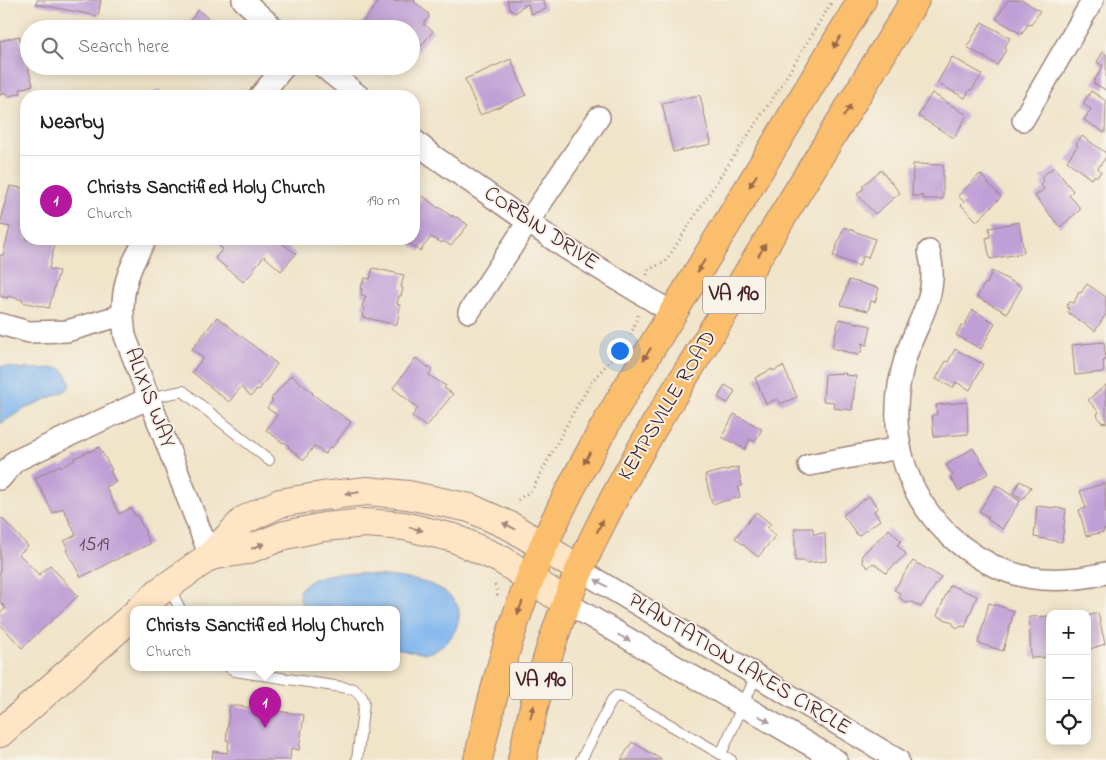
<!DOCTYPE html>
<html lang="en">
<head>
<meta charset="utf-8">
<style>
  :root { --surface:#fff; --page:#f2f2f2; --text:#222; --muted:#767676; --line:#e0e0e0; --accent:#b5179e }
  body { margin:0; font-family:"Indie Flower",sans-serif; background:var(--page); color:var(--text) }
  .controls { position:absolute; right:15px; bottom:15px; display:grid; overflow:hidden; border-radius:10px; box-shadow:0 2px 12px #0003 }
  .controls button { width:45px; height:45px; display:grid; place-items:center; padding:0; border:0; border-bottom:1px solid var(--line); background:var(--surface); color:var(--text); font:25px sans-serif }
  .you { position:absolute; left:619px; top:350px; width:18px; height:18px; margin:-12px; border:4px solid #fff; border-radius:50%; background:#1a73e8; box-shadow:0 0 0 8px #1a73e833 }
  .badge { display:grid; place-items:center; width:32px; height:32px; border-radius:50%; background:var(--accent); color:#fff; font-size:16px; font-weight:700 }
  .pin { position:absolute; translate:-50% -41px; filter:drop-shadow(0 1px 2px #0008) }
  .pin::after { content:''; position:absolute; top:26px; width:18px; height:15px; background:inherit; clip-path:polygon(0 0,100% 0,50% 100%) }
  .popup { position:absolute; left:130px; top:606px; width:270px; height:65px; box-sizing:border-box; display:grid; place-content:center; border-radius:10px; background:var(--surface); filter:drop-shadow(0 1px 4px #0005); font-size:16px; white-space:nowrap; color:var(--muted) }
  .popup b { font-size:19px; color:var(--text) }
  .popup::after { content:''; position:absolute; left:50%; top:100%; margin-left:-10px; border:10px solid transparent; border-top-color:var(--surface) }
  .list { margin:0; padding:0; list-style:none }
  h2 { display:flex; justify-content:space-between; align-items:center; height:65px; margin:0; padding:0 20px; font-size:21px }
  h2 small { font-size:16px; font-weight:400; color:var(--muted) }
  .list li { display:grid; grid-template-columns:32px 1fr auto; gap:15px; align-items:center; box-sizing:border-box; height:90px; padding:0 20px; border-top:1px solid var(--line) }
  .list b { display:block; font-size:19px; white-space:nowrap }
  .list p { margin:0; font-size:16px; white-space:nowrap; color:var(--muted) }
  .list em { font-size:16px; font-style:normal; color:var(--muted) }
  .icon { flex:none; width:28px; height:28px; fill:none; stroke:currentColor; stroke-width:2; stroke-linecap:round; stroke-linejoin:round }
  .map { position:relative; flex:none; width:1106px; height:760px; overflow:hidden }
  .search { position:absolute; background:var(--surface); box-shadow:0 2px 12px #0003; left:20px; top:20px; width:400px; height:55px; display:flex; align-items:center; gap:12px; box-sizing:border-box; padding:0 18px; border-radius:28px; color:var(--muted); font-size:19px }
  .panel { position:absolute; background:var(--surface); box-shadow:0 2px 12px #0003; left:20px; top:90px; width:400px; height:155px; border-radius:20px }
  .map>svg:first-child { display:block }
  .water { fill:#80b6ee; stroke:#656a8c }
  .building { fill:#c09fd6 }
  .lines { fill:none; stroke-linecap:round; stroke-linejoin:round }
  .lane-casing { stroke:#9d827a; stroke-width:12 }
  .street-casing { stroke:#9d827a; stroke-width:24 }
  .secondary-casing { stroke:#9d827a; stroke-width:30 }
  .primary-casing { stroke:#9d827a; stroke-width:30 }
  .path { stroke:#9d827a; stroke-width:3; stroke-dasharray:1 4; stroke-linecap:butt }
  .lane { stroke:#fff; stroke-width:10 }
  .street { stroke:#fff; stroke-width:21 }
  .secondary { stroke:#fde5c5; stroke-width:28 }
  .primary { stroke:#fabe6d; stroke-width:28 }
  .oneway { fill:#996749 }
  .oneway2 { fill:#a48278 }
  .oneway3 { fill:#ae9aa0 }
  .labels { text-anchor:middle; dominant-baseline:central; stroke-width:4; stroke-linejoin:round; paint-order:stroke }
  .number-label { font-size:20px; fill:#683f56 }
  .shield { fill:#f7f3e8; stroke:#7e5f64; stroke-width:1 }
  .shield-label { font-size:21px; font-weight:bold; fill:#4a1f2b }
  .street-label { font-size:22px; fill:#4a1f2b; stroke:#f7f3e8 }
</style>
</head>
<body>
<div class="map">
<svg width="1106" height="760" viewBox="0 0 1106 760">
  <rect width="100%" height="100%" fill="#f7f3e8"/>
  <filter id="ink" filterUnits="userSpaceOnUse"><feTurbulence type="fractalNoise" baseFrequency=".02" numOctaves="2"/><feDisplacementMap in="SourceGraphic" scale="10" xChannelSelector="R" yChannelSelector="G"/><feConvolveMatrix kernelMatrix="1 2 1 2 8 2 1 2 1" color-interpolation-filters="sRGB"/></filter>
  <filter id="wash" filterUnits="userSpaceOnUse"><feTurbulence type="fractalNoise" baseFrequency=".0096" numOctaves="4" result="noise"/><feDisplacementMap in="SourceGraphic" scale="20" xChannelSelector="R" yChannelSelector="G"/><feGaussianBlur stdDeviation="1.12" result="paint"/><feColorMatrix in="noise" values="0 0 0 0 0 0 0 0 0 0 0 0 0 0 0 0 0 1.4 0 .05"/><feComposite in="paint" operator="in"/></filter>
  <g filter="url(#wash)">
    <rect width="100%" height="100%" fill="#f0e4c9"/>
    <!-- water -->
    <g class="water">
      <polygon points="0,366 26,369 60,368 65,372 70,381 70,386 67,390 24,409 0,424"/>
      <path d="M360 573C385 577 422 577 443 590 448 594 456 602 458 607 463 624 449 645 434 651 423 656 408 650 396 648V609H306C300 604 300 598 299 591 313 572 339 573 360 573Z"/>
    </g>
    <g id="blocks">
      <!-- building -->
      <g class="building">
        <polygon points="37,0 101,0 98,16 36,4"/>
        <polygon points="380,0 394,0 396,2 398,0 415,0 414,2 428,13 429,17 423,24 433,31 411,59 411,29 357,29"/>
        <polygon points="507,0 543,0 546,9 531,14 528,4 521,7 518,11 515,13 510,10"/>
        <polygon points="1008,0 1022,0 1040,11 1031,25 1028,24 1022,34 996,19"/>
        <polygon points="198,10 222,29 184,29"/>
        <polygon points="982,22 1010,38 1004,48 1006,50 997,65 967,47"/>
        <polygon points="19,36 33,85 20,89 21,93 7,97 6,93 0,95 0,57 1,57 0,41"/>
        <polygon points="1103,52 1106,54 1106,90 1093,83 1103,66 1097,62"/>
        <polygon points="952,57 982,74 972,90 970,89 965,98 937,83"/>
        <polygon points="511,59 526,95 480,115 465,79"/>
        <polygon points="185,66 200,66 195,73"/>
        <polygon points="158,89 167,96 152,96"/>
        <polygon points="1091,91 1106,101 1105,133 1084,120 1091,109 1083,104"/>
        <polygon points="932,93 967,115 954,138 918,116"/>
        <polygon points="700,95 711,144 673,152 662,103"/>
        <polygon points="1082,136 1106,153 1106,157 1098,168 1101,172 1097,176 1093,176 1091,179 1067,161 1078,145 1076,144"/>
        <polygon points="913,164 943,165 943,199 923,199 923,196 912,196"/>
        <polygon points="1054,167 1073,191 1069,195 1081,209 1060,227 1035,196 1044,189 1040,184 1044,181 1041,177"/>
        <polygon points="881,170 900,193 875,214 857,194 864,188 862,186"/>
        <polygon points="980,174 1001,197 977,221 961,205 964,202 958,196"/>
        <polygon points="10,186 26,189 26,239 68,239 67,243 56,240 49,269 59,271 49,308 22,302 23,300 8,296 7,298 0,296 0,255 3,255 10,227 0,225 3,213 2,213"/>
        <polygon points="423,196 438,208 439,207 452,217 452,215 456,218 457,217 468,225 451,246 443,241 442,243 431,237 420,251 403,239 414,239 414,208"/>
        <polygon points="1019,222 1024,253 990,259 986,238 990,237 989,228"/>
        <polygon points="844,227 875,239 868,258 863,256 859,266 833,256"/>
        <polygon points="225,239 277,239 296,254 281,271 264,256 254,268 254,271 243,282 215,258 223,249 219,246"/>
        <polygon points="373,268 404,275 401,287 403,288 401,296 399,296 397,304 400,305 397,325 362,317 364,309 362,306 366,296 361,295 362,289 360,289 365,278 370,279"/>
        <polygon points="992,271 1022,287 1007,313 977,297 985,283 987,284"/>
        <polygon points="849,280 879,288 875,302 871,301 868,311 841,305"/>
        <polygon points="1087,284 1106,297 1106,314 1095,331 1067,312 1069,310 1067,306 1069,302 1074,303 1079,292 1081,293"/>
        <polygon points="973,310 995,323 981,349 956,335 962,325 964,326"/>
        <polygon points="217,317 277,364 259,390 257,389 251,396 241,387 229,402 192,372 203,358 192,349"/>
        <polygon points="839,319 871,326 867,345 861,343 863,345 861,352 858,355 832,348"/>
        <polygon points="1104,342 1106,360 1103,361 1104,372 1075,375 1072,345"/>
        <polygon points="955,349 983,364 970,390 956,382 953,388 936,379 946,361 948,362"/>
        <polygon points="416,358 432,370 429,375 446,386 444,388 453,394 426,427 412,416 418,408 393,388"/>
        <polygon points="783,366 797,397 780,404 777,399 766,404 755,378 772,369 773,371"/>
        <polygon points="846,373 845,375 856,376 852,410 833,408 834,402 823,401 825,374"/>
        <polygon points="291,375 313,393 312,394 351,422 332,448 330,447 325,454 314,446 304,460 288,447 289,446 284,442 283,443 266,430 277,415 267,408 273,401 271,399"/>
        <polygon points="725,385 735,391 728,403 718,398"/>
        <polygon points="1106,385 1106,423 1101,422 1098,417 1097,414 1099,412 1088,400"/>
        <polygon points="967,402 968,434 934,437 932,415 937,414 936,405"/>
        <polygon points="734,414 762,429 755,442 750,439 745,449 722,437"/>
        <polygon points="99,447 112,470 110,471 116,482 106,487 119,514 131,508 135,516 137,515 146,533 145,534 150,544 106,564 106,565 81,577 66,550 68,549 64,541 76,535 63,508 53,513 35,478 60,465 61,467 75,460 74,458 90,451 90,452"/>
        <polygon points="973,448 989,473 959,491 950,477 953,475 946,465"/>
        <polygon points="738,467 742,486 738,487 740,497 712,504 705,475"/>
        <polygon points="1020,481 1031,487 1023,499 1013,493"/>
        <polygon points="1105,483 1106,529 1103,530 1104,532 1086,536 1079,510 1086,508 1080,491"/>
        <polygon points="996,485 1020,501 1002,529 987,519 989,517 979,511"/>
        <polygon points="869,496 878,508 874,511 880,520 858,536 843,515"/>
        <polygon points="1037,506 1066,509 1062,542 1034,537"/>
        <polygon points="756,512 771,524 767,528 776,535 758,557 735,538"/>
        <polygon points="2,518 28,546 19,554 39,575 50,565 78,596 22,648 0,624 0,613 6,608 0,602 0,520"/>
        <polygon points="795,528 813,528 813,534 825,533 826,561 807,563 806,561 795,561"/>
        <polygon points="889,529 901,541 897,545 906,554 886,573 873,563 868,568 863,563 862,555"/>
        <polygon points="913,561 941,577 921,607 912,602 907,603 900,598 900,593 894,590"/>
        <polygon points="950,585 977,596 965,627 962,626 958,628 954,626 952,622 937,616"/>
        <polygon points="989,603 1014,611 1003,651 978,643"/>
        <polygon points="1098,613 1105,644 1090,649 1087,654 1087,616"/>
        <polygon points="1050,616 1050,657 1031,658 1029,617"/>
        <polygon points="258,704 270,706 270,710 304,715 299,750 291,748 290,760 212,760 213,751 227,753 229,741 226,740 230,705 258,709"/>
        <polygon points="632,742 662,760 621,760"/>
      </g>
    </g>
  </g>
  <g filter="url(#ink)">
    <use href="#blocks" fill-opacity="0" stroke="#9d827a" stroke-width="1"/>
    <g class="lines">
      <defs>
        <g id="lane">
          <polyline points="149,398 183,391 269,460"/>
          <polyline points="169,587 180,609"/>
          <polyline points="229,667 235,671 354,689 362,697 364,702 357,760"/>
          <polyline points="721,754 756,676"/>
          <polyline points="581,760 612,700 616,696 622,697 731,760"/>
        </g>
        <g id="street">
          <polyline points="243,0 275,29"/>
          <polyline points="322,66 359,96"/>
          <polyline points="260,96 285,66"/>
          <polyline points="1023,120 1093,0"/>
          <polyline points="414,140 432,155 564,247 673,313"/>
          <path d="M146 239C125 273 119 296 125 336L210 556"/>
          <path d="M929 251C930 257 932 264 932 270 934 300 916 326 907 353 883 425 902 500 963 547 1008 581 1051 586 1106 573"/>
          <polyline points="469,312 528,222 599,117"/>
          <polyline points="0,324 29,332 67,331 122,315"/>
          <polyline points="809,465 899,448"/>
          <polyline points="0,479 15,461 149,398"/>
          <polyline points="580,570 898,760"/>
          <polyline points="567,603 836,760"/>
        </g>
        <g id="secondary">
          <polyline points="210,556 247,550 285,535 324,527 366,523 404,526 454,538 502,560 567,603"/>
          <polyline points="140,609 159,592 210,556 244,520 280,503 322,496 367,491 408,495 470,508 512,527 580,570"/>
          <polyline points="0,733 134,615"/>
        </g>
        <g id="primary">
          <path d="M478 760C496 680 517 601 552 527 595 435 650 351 702 265 756 177 808 88 862 0"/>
          <path d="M522 760C536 689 557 619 587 553 606 510 630 469 653 428L915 0"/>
        </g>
      </defs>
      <!-- lane casing -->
      <use href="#lane" class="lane-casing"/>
      <!-- street casing -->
      <use href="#street" class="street-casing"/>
      <!-- secondary casing -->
      <use href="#secondary" class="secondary-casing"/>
      <!-- primary casing -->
      <use href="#primary" class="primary-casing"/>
      <!-- path -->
      <g class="path">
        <polyline points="647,275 648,270 666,261 720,177 777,92 833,0"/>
        <polyline points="631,335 638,315"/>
        <polyline points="518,500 532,490 574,411 594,379 625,344"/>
        <polyline points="495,585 497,590 498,599"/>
      </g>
      <!-- lane -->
      <use href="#lane" class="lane"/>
      <!-- street -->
      <use href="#street" class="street"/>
      <!-- secondary -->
      <use href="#secondary" class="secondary"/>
      <!-- primary -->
      <use href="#primary" class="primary"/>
    </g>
    <!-- one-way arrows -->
    <defs><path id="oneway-solid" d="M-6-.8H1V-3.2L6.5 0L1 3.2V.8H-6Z" transform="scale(1.25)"/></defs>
    <g class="oneway">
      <use href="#oneway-solid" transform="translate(837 42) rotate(121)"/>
      <use href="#oneway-solid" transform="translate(847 111) rotate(-58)"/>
      <use href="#oneway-solid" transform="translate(753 181) rotate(121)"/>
      <use href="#oneway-solid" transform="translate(762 250) rotate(-58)"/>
      <use href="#oneway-solid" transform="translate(701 266) rotate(121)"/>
      <use href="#oneway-solid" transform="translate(647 354) rotate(122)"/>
      <use href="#oneway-solid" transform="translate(587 458) rotate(120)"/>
      <use href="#oneway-solid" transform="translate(600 526) rotate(-64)"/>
      <use href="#oneway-solid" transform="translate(520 608) rotate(110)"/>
      <use href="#oneway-solid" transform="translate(532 712) rotate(-75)"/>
    </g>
    <g class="oneway2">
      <use href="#oneway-solid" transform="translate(352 493) rotate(174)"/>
      <use href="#oneway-solid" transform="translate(509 526) rotate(-154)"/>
      <use href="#oneway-solid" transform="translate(416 529) rotate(14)"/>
      <use href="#oneway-solid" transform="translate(258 546) rotate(-22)"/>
    </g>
    <g class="oneway3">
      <use href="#oneway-solid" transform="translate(601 583) rotate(-149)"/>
      <use href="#oneway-solid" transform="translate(624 638) rotate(30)"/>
      <use href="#oneway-solid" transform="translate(764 719) rotate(30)"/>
    </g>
  </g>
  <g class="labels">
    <!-- number labels -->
    <g class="number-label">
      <text x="94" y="545">1519</text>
    </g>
    <!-- shield labels -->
    <g class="shield">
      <rect x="703" y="276.5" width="62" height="37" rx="4"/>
      <rect x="510" y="662.5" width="62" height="37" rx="4"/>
    </g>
    <g class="shield-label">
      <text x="734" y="295">VA 190</text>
      <text x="541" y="681">VA 190</text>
    </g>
    <!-- street labels -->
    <g class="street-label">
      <text transform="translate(541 229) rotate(34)">CORBIN DRIVE</text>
      <text transform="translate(149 398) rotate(69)">ALIXIS WAY</text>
      <text transform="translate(668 406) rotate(-59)">KEMPSVILLE ROAD</text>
      <text transform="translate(739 665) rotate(31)">PLANTATION LAKES CIRCLE</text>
    </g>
  </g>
</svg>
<div class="controls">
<button>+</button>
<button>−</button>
<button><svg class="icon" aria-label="locate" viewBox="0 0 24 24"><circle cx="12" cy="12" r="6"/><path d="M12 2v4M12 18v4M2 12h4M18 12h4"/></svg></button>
</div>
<div class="you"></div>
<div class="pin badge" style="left:265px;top:728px">1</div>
<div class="popup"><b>Christs Sanctified Holy Church</b>Church</div>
<div class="search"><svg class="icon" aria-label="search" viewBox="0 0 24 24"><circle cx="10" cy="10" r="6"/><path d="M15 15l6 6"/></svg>Search here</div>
<section class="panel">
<h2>Nearby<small></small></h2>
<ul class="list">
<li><span class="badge">1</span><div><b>Christs Sanctified Holy Church</b><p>Church</p></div><em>190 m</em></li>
</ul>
</section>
</div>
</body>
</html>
